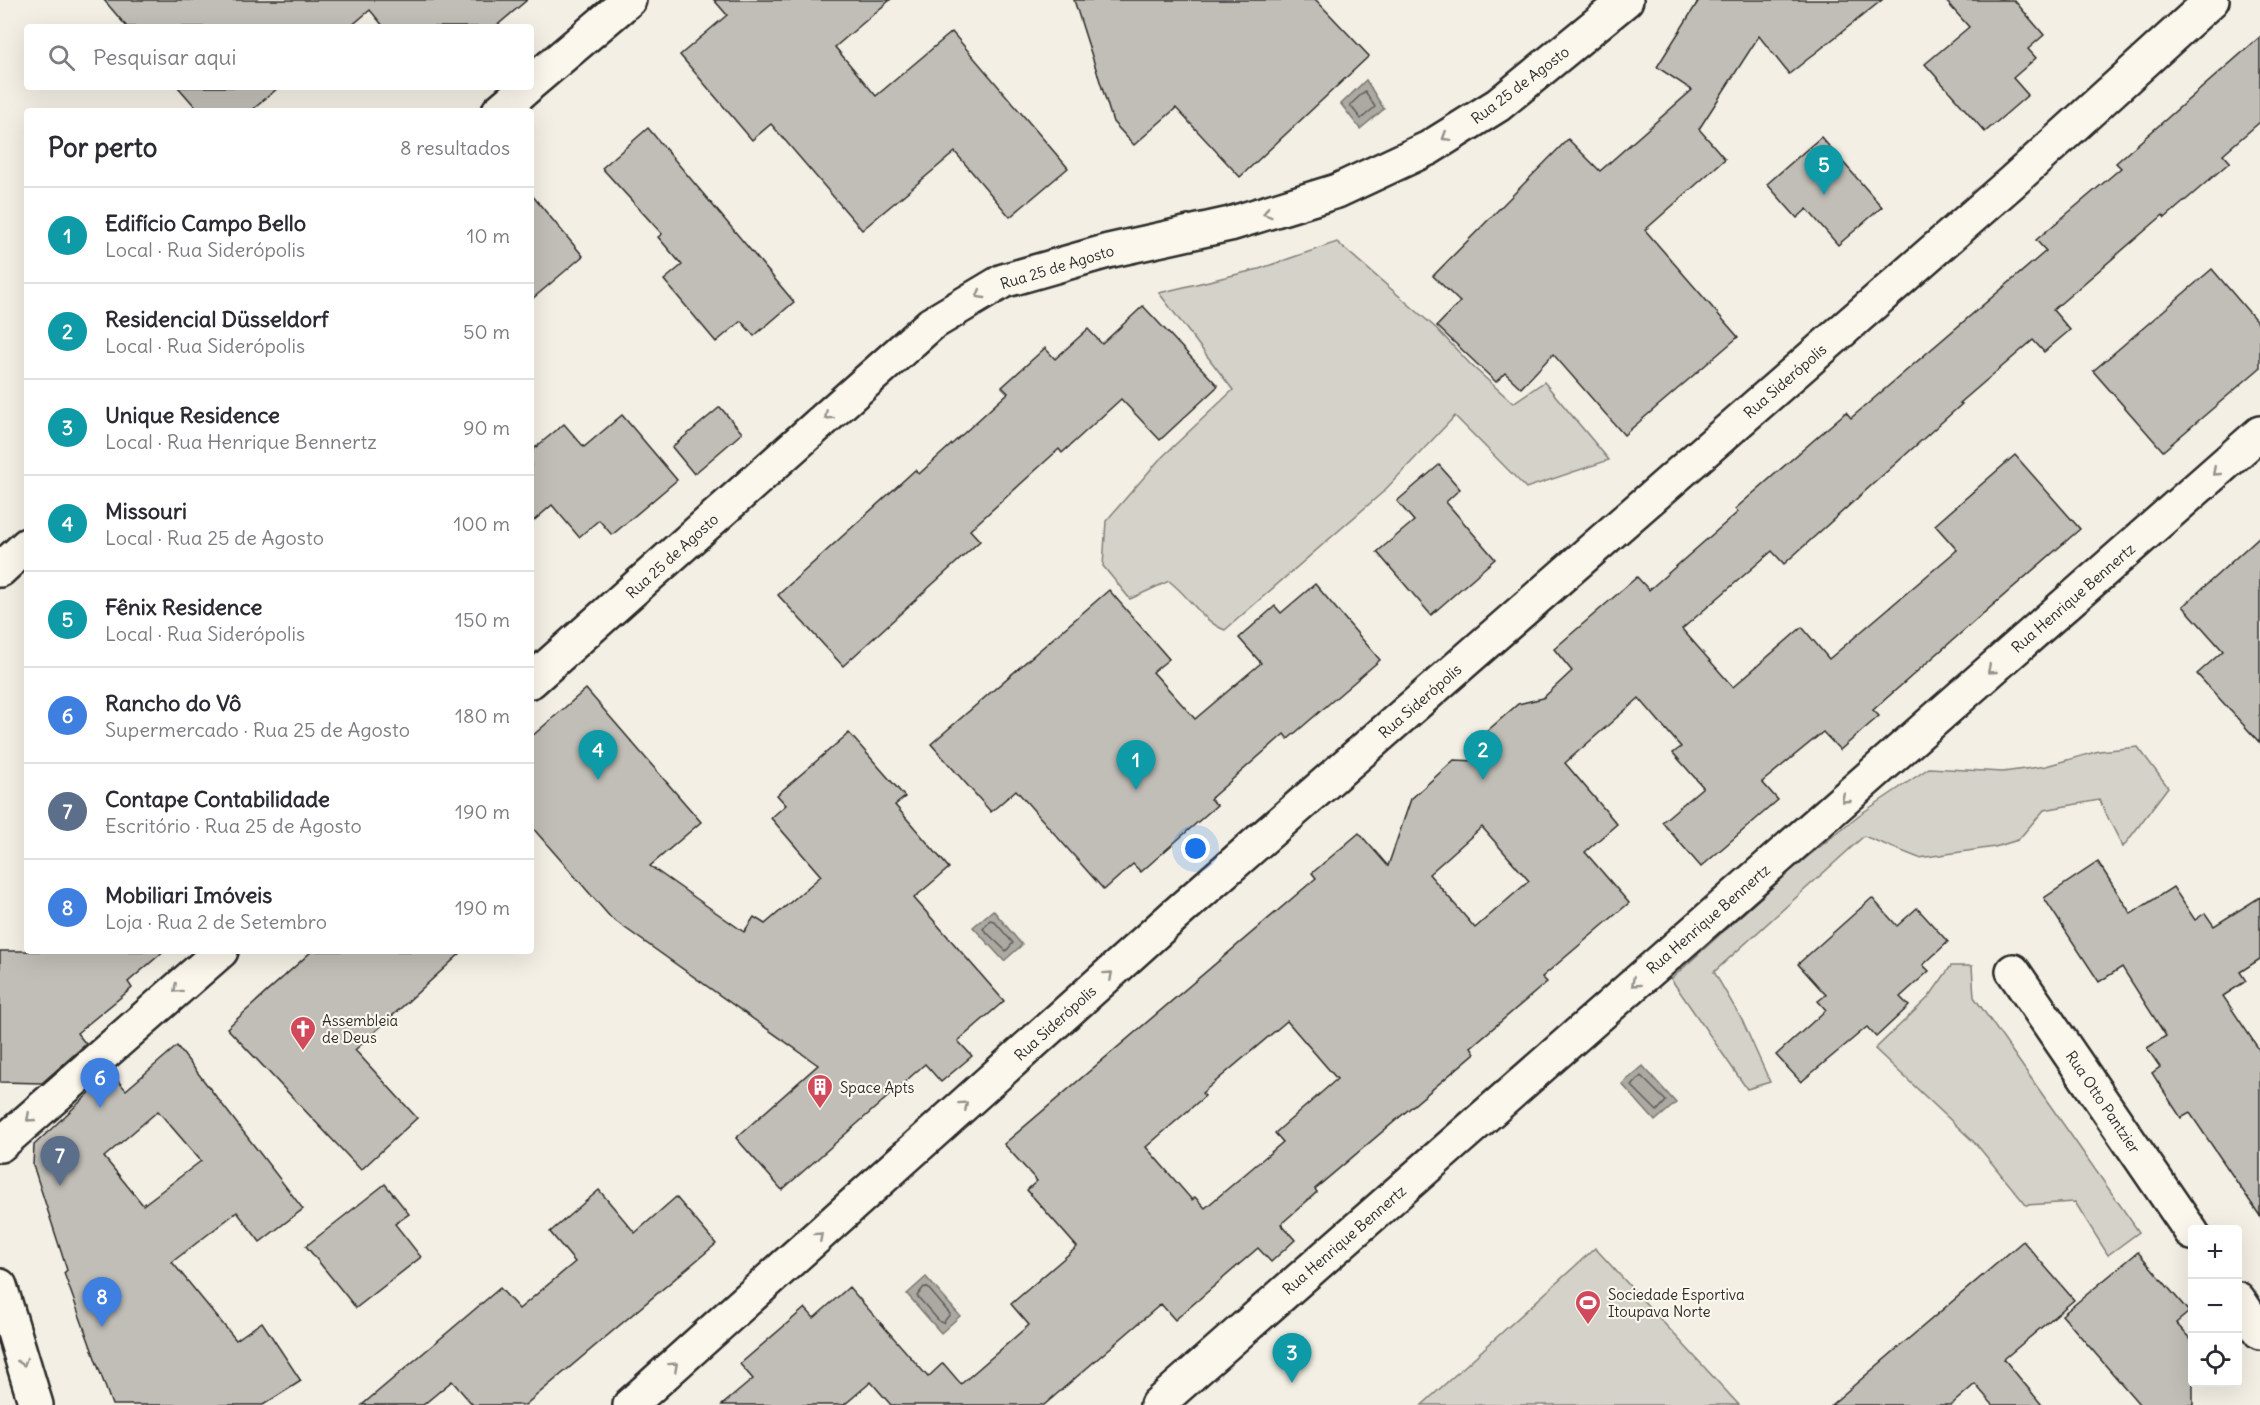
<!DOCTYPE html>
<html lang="pt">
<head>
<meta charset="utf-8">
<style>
  :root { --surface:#fff; --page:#f7f7f7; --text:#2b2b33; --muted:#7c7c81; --line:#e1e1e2; --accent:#2563eb }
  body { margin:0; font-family:Delius,sans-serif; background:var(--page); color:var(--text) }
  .controls { position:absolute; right:18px; bottom:18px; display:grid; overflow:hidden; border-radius:6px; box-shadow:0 6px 24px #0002 }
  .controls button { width:54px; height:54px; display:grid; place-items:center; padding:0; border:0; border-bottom:2px solid var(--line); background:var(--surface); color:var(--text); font:30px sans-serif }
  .you { position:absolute; left:1196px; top:849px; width:21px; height:21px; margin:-15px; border:4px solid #fff; border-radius:50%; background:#1a73e8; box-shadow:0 0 0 9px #1a73e833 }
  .badge { display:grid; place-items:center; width:39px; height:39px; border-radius:50%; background:var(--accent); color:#fff; font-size:20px; font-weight:700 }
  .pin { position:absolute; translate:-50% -50px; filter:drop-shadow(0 2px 3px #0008) }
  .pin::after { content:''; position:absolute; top:32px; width:21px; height:18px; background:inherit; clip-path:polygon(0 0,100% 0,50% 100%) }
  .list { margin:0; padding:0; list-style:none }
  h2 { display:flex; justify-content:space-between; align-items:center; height:78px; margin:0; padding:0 24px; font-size:26px }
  h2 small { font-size:20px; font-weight:400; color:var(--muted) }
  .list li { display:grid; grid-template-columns:39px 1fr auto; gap:18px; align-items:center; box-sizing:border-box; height:96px; padding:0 24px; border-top:2px solid var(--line) }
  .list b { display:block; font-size:22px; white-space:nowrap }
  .list p { margin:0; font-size:20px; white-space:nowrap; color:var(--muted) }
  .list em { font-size:20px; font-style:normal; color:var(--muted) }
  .icon { flex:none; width:33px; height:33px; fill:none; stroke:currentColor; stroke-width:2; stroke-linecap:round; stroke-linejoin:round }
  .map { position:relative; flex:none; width:2260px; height:1405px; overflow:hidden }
  .search { position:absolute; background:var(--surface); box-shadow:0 6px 24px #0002; left:24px; top:24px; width:510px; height:66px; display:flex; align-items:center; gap:15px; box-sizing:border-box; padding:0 21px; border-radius:6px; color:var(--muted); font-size:22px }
  .panel { position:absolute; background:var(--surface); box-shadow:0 6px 24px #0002; left:24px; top:108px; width:510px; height:846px; border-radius:6px }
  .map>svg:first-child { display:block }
  .green { fill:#d5d2c9; stroke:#807e7a; stroke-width:1.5 }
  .water { fill:#aca9a2; stroke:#787772; stroke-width:1.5 }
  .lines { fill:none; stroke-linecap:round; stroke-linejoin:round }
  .shore { stroke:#5f5d5b; stroke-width:1.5 }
  .building { fill:#c0beb6; stroke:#2b2b2b; stroke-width:1.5; fill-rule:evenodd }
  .minor-casing { stroke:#2b2b2b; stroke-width:38 }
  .tertiary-casing { stroke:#2b2b2b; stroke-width:38 }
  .primary-casing { stroke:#2b2b2b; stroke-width:38 }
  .minor { stroke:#fbf7ec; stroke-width:33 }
  .tertiary { stroke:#fbf7ec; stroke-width:33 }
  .primary { stroke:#fbf7ec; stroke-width:33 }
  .oneway { stroke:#93918c }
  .labels { text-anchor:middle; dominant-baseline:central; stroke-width:4.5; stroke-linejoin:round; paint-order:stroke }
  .street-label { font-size:15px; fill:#2b2b2b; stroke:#fbf7ec }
  .poi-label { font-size:15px; fill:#2b2b2b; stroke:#fbf7ec; text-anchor:start }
</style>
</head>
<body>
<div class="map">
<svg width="2260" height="1405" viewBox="0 0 2260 1405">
  <rect width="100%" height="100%" fill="#f3efe4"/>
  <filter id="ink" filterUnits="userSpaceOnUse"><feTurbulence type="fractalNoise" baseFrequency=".0167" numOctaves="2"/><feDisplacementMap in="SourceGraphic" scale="12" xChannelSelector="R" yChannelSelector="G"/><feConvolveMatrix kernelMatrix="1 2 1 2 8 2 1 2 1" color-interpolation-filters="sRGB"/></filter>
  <g filter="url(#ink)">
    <!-- green -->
    <g class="green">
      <path d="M1337 242 1437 329 1472 366 1513 403 1544 382 1609 460 1526 488 1455 416 1383 492 1225 630C1203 622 1189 596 1169 581L1130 599 1103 566 1106 521 1159 460 1233 390 1159 293 1259 269Z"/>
      <polygon points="2138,747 2168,787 2123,847 2099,800 2044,810 2018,840 1995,847 1919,858 1864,836 1714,972 1742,1020 1770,1082 1747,1089 1671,979 1789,872 1859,815 1929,768 2003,772 2046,766 2099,751"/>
      <polygon points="1951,966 1972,966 1974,997 2139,1232 2108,1255 2075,1202 2026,1205 1977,1145 1875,1049 1929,997"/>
      <polygon points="1595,1248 1739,1405 1422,1405"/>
    </g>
    <!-- water -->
    <g class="water">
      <polygon points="1366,80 1384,109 1360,129 1341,104"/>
      <polygon points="993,910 1022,945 1004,961 973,927"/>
      <polygon points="1643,1066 1676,1103 1655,1121 1622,1084"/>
      <polygon points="926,1277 960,1316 941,1333 907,1294"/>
    </g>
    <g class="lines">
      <!-- shore -->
      <g class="shore">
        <polygon points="1365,91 1375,107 1361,119 1350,105"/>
        <polygon points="990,920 994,921 1013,943 1006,951 983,929"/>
        <polygon points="1641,1076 1666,1101 1657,1111 1632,1086"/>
        <polygon points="924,1287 928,1288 950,1314 943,1323 940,1322 917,1296"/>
      </g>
    </g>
    <!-- building -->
    <g class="building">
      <polygon points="104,0 527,0 495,27 384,27 370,10 350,27 127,27"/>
      <polygon points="714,0 890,0 835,47 876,96 952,32 1068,168 1010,217 955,152 862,230 771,124 752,140 680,55 727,15"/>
      <polygon points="1074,0 1316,0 1369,56 1240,177 1176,108 1134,145 1113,122"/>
      <polygon points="1699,0 1882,0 1789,74 1759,36 1699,129 1725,159 1645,230 1738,337 1624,435 1553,354 1521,388 1505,373 1496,382 1437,326 1460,302 1433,276 1568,139 1600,171 1692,90 1657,67"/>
      <polygon points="1945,0 2014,0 2044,35 2028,49 2036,58 2013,78 2028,95 1985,132 1925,64 1969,27"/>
      <path d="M2260 37V122L2223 154 2230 162 2165 218 2163 215 2053 310 2070 330 2044 352 2033 340 1960 403 1962 404 1784 564 1772 551 1682 629 1733 687 1802 627 1829 659 1957 550 1935 525 2015 455 2080 529 1873 710 1879 716 1840 750 1823 732 1762 782 1778 800 1701 867 1662 822 1703 787 1673 753 1681 747 1639 698 1565 763 1617 824 1585 852 1629 903 1542 977 1547 982 1471 1047 1475 1053 1315 1189 1317 1192 1281 1224 1295 1240 1271 1262 1258 1248 1175 1320 1161 1304 1044 1405H891L871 1382 844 1405H722L753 1379 740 1364 805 1308 814 1318 849 1287 928 1377 943 1363 961 1384 1029 1325 1011 1304 1077 1247 1027 1190 1037 1181 1004 1144 1316 878 1312 873 1359 833 1388 866 1411 799 1454 760 1477 761 1478 739 1518 704 1543 698 1572 671 1554 649 1637 577 1649 590 1738 512 1735 509 1846 412 1851 418 2046 251 2036 240 2121 168 2116 163ZM1482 827 1529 881 1475 928 1429 874ZM1287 1021 1337 1079 1275 1133 1283 1142 1205 1208 1195 1197 1192 1200 1146 1147 1205 1096 1202 1093Z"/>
      <polygon points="178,87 279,87 251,111 199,111"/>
      <polygon points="648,128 794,302 754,336 741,321 716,342 664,280 682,265 658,237 662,234 602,168"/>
      <polygon points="1821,137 1882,207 1838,245 1807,209 1797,218 1767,184"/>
      <polygon points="531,194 583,256 531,300"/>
      <polygon points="2212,269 2260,325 2260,368 2163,451 2093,371"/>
      <polygon points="1143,306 1218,386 1160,440 1121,399 1062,453 1059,449 970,530 980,541 843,666 778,595 915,470 919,474 1008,393 1002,387 1045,348 1055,359 1088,329 1102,344"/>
      <polygon points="720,407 742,433 694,474 672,447"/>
      <polygon points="622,415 677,480 612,535 599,520 579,537 552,505 531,523 531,451 564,424 584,447"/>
      <polygon points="1439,465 1460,489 1446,502 1495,559 1431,615 1377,552 1414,521 1397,501"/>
      <polygon points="2260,536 2260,743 2197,674 2223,651 2183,606"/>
      <polygon points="1315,584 1380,660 1288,739 1284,734 1210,799 1217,805 1141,872 1133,864 1104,890 1016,790 991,812 931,744 1109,590 1169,659 1153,672 1195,719 1261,663 1239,638 1275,606 1281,613"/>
      <polygon points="586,689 701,822 650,866 744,932 754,917 765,924 821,876 771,818 786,805 777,795 849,733 905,797 895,805 949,868 914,898 1004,1001 958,1041 972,1056 941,1082 925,1064 782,1190 736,1138 818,1065 611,918 531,826 531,737"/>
      <polygon points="2098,862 2131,914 2173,887 2195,920 2205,913 2214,926 2260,897 2260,959 2240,972 2246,981 2223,996 2260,1051 2260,1216 2190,1113 2181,1118 2152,1073 2160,1067 2147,1048 2166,1036 2122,967 2099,982 2044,898"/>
      <polygon points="1872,898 1897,926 1917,908 1948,942 1923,965 1929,971 1900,997 1909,1006 1876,1037 1867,1027 1801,1082 1776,1055 1826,1010 1818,1001 1826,995 1798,964"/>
      <polygon points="0,951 164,951 128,982 132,988 77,1033 86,1044 42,1083 0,1082"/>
      <polygon points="312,951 463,951 355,1050 417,1118 361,1170 227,1028"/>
      <path d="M177 1046 303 1209 260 1242 237 1212 172 1262 236 1340 262 1322 301 1381 263 1405H112L64 1273 67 1270 33 1165 34 1145 111 1073 126 1090ZM158 1111 201 1161 143 1205 104 1157Z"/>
      <polygon points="385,1184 409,1214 395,1224 421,1257 356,1308 306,1246"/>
      <polygon points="599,1190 635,1233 676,1197 716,1244 525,1405 473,1405 452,1381 423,1405 362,1405 500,1288 519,1309 575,1262 550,1232"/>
      <polygon points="2023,1241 2074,1300 2004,1359 2042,1405 1993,1405 1975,1384 1951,1405 1831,1405"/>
      <polygon points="2138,1252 2189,1312 2176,1323 2193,1342 2193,1405 2140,1405 2062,1315"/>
    </g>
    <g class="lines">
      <defs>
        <g id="minor">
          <polyline points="531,83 629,0"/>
          <polyline points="499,111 527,87"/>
          <polyline points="0,570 27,545"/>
          <polyline points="2013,971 2192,1233"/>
          <polyline points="2238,1299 2260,1332"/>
        </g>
        <g id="tertiary">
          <polyline points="531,681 931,324 1003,281 1108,251 1230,224 1337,191 1429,148 1498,105 1626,0"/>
          <polyline points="0,1145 221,951"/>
          <polyline points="630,1405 1176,914 2012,182 2212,0"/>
          <polyline points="1157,1405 2260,433"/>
        </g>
        <polyline id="primary" points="0,1286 36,1405"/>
      </defs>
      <!-- minor casing -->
      <use href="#minor" class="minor-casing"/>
      <!-- tertiary casing -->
      <use href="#tertiary" class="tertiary-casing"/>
      <!-- primary casing -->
      <use href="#primary" class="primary-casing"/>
      <!-- minor -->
      <use href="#minor" class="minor"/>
      <!-- tertiary -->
      <use href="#tertiary" class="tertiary"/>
      <!-- primary -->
      <use href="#primary" class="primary"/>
    </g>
    <!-- one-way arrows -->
    <defs><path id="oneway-chevron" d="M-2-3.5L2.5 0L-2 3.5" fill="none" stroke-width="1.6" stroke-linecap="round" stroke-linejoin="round" transform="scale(1.5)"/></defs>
    <g class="oneway">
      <use href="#oneway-chevron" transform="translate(1446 137) rotate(148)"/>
      <use href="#oneway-chevron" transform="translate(1267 213) rotate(162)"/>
      <use href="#oneway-chevron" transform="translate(980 295) rotate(149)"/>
      <use href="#oneway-chevron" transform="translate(828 416) rotate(138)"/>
      <use href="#oneway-chevron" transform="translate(2216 472) rotate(139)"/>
      <use href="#oneway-chevron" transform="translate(1991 670) rotate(139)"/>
      <use href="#oneway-chevron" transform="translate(1845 799) rotate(139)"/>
      <use href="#oneway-chevron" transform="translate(1109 975) rotate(-42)"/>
      <use href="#oneway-chevron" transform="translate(1635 983) rotate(139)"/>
      <use href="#oneway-chevron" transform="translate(177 989) rotate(139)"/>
      <use href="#oneway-chevron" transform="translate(964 1105) rotate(-42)"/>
      <use href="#oneway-chevron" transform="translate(30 1118) rotate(139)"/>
      <use href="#oneway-chevron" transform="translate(819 1236) rotate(-42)"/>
      <use href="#oneway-chevron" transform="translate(23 1362) rotate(73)"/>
      <use href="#oneway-chevron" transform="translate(674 1366) rotate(-42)"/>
    </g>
  </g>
  <!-- icons -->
  <defs>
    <symbol id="church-pin" viewBox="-11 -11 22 30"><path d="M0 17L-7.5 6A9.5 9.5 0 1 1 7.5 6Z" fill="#d1495b" stroke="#fbf7ec"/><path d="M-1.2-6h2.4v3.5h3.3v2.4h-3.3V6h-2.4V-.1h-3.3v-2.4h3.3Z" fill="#fff"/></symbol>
    <symbol id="building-pin" viewBox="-11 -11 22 30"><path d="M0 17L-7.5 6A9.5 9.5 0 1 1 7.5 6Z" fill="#d1495b" stroke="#fbf7ec"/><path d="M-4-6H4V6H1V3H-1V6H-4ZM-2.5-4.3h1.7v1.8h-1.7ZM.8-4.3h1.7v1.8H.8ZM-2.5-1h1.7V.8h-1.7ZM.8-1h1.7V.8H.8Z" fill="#fff"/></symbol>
    <symbol id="stadium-pin" viewBox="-11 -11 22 30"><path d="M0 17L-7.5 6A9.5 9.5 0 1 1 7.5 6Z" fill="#d1495b" stroke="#fbf7ec"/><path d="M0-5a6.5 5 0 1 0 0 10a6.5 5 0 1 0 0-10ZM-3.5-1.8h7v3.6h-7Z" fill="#fff"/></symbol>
  </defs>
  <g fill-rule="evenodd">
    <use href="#church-pin" x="288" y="1014" width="30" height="40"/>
    <use href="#building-pin" x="805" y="1072" width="30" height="40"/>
    <use href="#stadium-pin" x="1573" y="1288" width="30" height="40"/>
  </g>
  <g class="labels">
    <!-- street labels -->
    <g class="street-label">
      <text transform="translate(1520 85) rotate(-37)">Rua 25 de Agosto</text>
      <text transform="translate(1057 267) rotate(-17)">Rua 25 de Agosto</text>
      <text transform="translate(1785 381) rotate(-41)">Rua Siderópolis</text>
      <text transform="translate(672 556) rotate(-42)">Rua 25 de Agosto</text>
      <text transform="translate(2073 598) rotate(-41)">Rua Henrique Bennertz</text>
      <text transform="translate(1420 701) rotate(-41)">Rua Siderópolis</text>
      <text transform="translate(1708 919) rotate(-41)">Rua Henrique Bennertz</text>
      <text transform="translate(1055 1023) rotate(-42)">Rua Siderópolis</text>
      <text transform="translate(2103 1102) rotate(56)">Rua Otto Pantzier</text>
      <text transform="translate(1344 1240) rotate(-41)">Rua Henrique Bennertz</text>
    </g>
    <!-- poi labels -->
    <g class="poi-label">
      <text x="322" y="1020">Assembleia<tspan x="322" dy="17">de Deus</tspan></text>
      <text x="840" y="1087">Space Apts</text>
      <text x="1608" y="1294">Sociedade Esportiva<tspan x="1608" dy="17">Itoupava Norte</tspan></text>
    </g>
  </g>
</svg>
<div class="controls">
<button>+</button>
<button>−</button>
<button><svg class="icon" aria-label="locate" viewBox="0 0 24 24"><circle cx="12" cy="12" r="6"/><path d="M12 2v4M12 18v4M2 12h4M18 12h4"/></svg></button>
</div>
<div class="you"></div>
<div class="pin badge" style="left:1136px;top:790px;background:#0f9aa8">1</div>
<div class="pin badge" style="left:1483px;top:780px;background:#0f9aa8">2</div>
<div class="pin badge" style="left:1292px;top:1383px;background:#0f9aa8">3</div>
<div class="pin badge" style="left:598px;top:780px;background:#0f9aa8">4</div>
<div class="pin badge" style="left:1824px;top:195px;background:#0f9aa8">5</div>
<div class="pin badge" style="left:100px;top:1108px;background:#3f7fe0">6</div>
<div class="pin badge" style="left:60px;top:1186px;background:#5c6f8a">7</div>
<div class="pin badge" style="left:102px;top:1327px;background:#3f7fe0">8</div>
<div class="search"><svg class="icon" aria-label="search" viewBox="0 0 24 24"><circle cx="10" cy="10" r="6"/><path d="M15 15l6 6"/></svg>Pesquisar aqui</div>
<section class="panel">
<h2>Por perto<small>8 resultados</small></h2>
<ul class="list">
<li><span class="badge" style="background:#0f9aa8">1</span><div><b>Edifício Campo Bello</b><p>Local · Rua Siderópolis</p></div><em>10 m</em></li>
<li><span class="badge" style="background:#0f9aa8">2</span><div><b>Residencial Düsseldorf</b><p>Local · Rua Siderópolis</p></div><em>50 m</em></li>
<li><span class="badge" style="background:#0f9aa8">3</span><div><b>Unique Residence</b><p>Local · Rua Henrique Bennertz</p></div><em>90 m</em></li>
<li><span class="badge" style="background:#0f9aa8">4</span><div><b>Missouri</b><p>Local · Rua 25 de Agosto</p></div><em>100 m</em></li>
<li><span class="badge" style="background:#0f9aa8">5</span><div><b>Fênix Residence</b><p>Local · Rua Siderópolis</p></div><em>150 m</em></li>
<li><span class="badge" style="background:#3f7fe0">6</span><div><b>Rancho do Vô</b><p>Supermercado · Rua 25 de Agosto</p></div><em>180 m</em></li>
<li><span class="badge" style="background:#5c6f8a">7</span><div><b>Contape Contabilidade</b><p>Escritório · Rua 25 de Agosto</p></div><em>190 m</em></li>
<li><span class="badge" style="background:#3f7fe0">8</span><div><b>Mobiliari Imóveis</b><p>Loja · Rua 2 de Setembro</p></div><em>190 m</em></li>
</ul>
</section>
</div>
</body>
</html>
